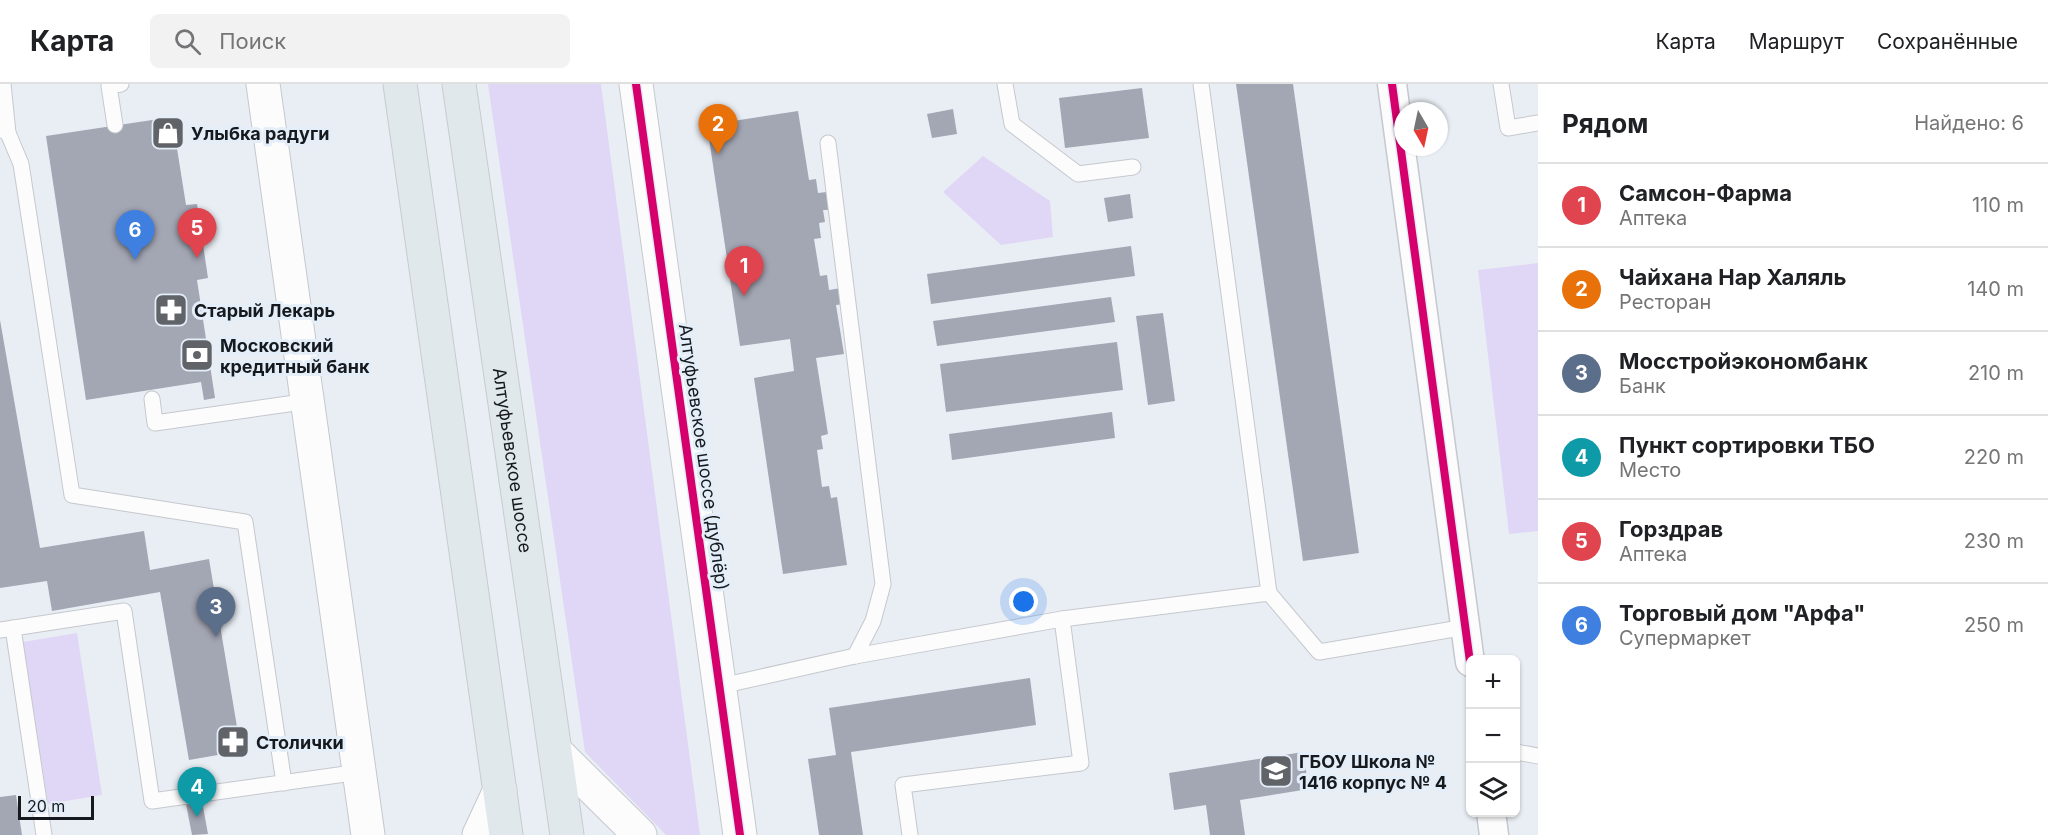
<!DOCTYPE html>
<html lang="ru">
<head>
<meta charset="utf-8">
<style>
  :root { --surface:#fff; --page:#f2f2f2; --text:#202124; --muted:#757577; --line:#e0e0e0; --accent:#2563eb }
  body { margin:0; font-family:Inter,sans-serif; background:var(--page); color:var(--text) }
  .controls { position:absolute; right:18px; bottom:18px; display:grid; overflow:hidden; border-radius:9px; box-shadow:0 2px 4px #0004 }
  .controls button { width:54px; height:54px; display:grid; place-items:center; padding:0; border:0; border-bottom:2px solid var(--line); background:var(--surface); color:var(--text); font:30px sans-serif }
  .compass { position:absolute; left:1394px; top:18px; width:54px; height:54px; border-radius:50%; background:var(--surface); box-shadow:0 2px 4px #0004; rotate:171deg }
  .scale { position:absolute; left:18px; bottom:15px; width:76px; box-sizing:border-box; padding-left:6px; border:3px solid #16191d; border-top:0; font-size:16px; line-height:21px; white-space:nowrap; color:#16191d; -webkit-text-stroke:4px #e4eef9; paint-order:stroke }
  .you { position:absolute; left:1024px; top:518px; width:21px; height:21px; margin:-15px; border:4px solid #fff; border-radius:50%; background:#1a73e8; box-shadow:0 0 0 9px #1a73e833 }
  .badge { display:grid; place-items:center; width:39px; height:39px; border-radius:50%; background:var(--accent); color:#fff; font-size:20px; font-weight:700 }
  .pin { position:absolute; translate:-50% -50px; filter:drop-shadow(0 2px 3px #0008) }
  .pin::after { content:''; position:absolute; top:32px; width:21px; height:18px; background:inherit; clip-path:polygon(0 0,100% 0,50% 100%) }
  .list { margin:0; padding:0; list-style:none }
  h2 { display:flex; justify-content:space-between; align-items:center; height:78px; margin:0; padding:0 24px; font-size:26px }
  h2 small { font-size:20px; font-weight:400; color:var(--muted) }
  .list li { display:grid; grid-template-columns:39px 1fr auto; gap:18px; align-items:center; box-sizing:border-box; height:84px; padding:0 24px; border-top:2px solid var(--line) }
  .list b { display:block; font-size:22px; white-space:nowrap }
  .list p { margin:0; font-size:20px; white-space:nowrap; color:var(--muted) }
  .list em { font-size:20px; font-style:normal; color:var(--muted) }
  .icon { flex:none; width:33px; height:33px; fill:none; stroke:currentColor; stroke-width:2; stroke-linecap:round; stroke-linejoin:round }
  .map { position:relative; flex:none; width:1538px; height:751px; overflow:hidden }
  header { display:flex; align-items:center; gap:36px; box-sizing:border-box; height:84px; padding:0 30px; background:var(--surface); border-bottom:2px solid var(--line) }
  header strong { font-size:28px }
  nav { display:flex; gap:33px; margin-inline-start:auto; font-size:21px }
  .search { width:420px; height:54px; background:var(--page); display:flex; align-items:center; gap:15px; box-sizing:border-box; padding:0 21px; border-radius:9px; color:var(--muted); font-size:22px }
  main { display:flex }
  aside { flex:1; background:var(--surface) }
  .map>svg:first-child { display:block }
  .green { fill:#e0d6f6 }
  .building { fill:#a3a6b3 }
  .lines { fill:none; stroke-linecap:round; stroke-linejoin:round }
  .service-casing { stroke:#c5c8cd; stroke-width:17 }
  .minor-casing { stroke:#c5c8cd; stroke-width:31 }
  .tertiary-casing { stroke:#c5c8cd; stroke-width:35 }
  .secondary-casing { stroke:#c5c8cd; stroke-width:35 }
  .primary-casing { stroke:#c8cbce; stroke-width:35 }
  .service { stroke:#fcfcfd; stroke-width:15 }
  .minor { stroke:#fcfcfd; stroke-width:28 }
  .tertiary { stroke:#fcfcfd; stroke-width:33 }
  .secondary { stroke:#fcfcfd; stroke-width:33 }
  .primary { stroke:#e0e8ec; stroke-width:33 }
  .cycleway-casing { stroke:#e4eef9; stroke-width:11 }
  .cycleway { stroke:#d6006c; stroke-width:8 }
  .labels { text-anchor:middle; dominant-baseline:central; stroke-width:6; stroke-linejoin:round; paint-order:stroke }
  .poi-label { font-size:18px; font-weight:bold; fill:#16191d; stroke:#e4eef9; text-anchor:start }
  .street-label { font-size:18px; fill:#16191d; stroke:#e4eef9 }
</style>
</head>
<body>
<header>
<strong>Карта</strong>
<div class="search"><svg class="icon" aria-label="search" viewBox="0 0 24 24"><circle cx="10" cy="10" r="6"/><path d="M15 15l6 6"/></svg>Поиск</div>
<nav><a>Карта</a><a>Маршрут</a><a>Сохранённые</a></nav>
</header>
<main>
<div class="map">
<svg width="1538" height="751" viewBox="0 0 1538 751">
  <rect width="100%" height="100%" fill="#e9eef4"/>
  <!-- green -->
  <g class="green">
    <polygon points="488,0 601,0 700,751 666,751 585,668"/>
    <polygon points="983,72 1050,117 1053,153 1001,161 943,108"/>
    <polygon points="1538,179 1538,447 1509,450 1478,186"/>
    <polygon points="77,549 102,711 48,720 23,558"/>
  </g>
  <!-- building -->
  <g class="building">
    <polygon points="1236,0 1293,0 1359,469 1303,477"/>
    <polygon points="1142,4 1149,54 1065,64 1059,14"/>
    <polygon points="953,25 957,50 932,54 927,30"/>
    <polygon points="798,27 809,96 816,95 818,109 827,108 829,126 823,126 825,138 819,139 821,154 814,155 820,192 827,191 829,206 841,204 844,220 836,221 844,270 816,274 828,350 821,352 823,365 817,366 822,403 829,402 831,414 837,413 847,481 783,490 754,294 794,287 790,255 740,262 707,41"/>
    <polygon points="172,33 186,121 197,120 208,194 197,196 215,314 204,316 201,298 86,316 46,52"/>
    <polygon points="1130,110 1133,134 1108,138 1104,114"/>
    <polygon points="1131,162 1135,192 931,220 927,190"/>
    <polygon points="1111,213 1115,238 937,262 933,237"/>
    <polygon points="1163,229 1175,317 1148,321 1136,232"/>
    <polygon points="0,236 40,464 144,447 150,486 209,475 241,667 189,676 160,508 52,527 47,497 0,504"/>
    <polygon points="1117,258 1123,306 946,328 940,280"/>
    <polygon points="1112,328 1115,354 952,376 949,350"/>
    <polygon points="1030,594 1036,641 851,668 863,751 819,751 808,675 836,671 829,624"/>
    <polygon points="1303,668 1309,705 1240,716 1245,751 1210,751 1206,721 1174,726 1169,689"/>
    <polygon points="16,711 22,751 0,751 0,713"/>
    <polygon points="202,717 208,750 192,751 186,720"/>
  </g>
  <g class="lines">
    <defs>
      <g id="service">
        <polyline points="3,0 8,49"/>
        <polyline points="1005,0 1012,40 1078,90 1133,83"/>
        <polyline points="1201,0 1269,509"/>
        <polyline points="1501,0 1508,44 1538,39"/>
        <polyline points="115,41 109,2 121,0"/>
        <polyline points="0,45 8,49 21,80 72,411 245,438 284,699"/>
        <polyline points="828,59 883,500 873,537 855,572"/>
        <polyline points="152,315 155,339 309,317"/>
        <polyline points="13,544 44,751"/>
        <polyline points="0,546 124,527 152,717 360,688"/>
        <polyline points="721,602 855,572 1062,535 1269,509 1319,568 1466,543"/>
        <polyline points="1516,668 1538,672"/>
        <polyline points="910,751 903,701 1081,679 1062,535"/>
      </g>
      <g id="minor">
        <polyline points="1392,0 1470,578"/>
        <polyline points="1491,728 1494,751"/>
      </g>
      <polyline id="tertiary" points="636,0 740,751"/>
      <g id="secondary">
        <polyline points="263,0 368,751"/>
        <polyline points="556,668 640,751"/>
        <polyline points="479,751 500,706"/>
      </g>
      <g id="primary">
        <polyline points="400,0 506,751"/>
        <path id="s1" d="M459 0 567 751"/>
      </g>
    </defs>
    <!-- service casing -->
    <use href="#service" class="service-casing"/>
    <!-- minor casing -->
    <use href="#minor" class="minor-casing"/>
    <!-- tertiary casing -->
    <use href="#tertiary" class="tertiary-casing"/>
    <!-- secondary casing -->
    <use href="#secondary" class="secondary-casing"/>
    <!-- primary casing -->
    <use href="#primary" class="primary-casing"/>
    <!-- service -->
    <use href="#service" class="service"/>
    <!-- minor -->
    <use href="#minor" class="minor"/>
    <!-- tertiary -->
    <use href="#tertiary" class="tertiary"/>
    <!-- secondary -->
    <use href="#secondary" class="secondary"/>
    <!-- primary -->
    <use href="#primary" class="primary"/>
    <defs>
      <g id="cycleway">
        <polyline points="636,0 740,751"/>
        <polyline points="1392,0 1470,578"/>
      </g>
    </defs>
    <!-- cycleway casing -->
    <use href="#cycleway" class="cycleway-casing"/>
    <!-- cycleway -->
    <use href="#cycleway" class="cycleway"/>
  </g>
  <!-- icons -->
  <defs>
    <symbol id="shop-square" viewBox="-11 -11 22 22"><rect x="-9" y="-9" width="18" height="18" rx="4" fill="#606468" stroke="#e4eef9"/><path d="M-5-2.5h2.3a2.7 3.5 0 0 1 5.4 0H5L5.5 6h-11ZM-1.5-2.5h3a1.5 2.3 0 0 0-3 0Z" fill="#fff"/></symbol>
    <symbol id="pharmacy-square" viewBox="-11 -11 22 22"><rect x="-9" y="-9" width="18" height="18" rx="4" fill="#606468" stroke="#e4eef9"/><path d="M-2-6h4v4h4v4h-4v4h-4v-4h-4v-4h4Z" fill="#fff"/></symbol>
    <symbol id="bank-square" viewBox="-11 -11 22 22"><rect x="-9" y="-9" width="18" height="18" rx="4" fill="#606468" stroke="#e4eef9"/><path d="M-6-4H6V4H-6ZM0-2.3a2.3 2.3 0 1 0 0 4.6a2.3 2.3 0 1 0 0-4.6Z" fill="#fff"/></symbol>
    <symbol id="school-square" viewBox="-11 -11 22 22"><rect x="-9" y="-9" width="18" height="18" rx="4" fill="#606468" stroke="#e4eef9"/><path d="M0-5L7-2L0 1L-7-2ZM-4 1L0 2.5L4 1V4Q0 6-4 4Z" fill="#fff"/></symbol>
  </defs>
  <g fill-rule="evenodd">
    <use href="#shop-square" x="149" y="30" width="38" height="38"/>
    <use href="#pharmacy-square" x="152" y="207" width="38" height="38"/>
    <use href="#bank-square" x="178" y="252" width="38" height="38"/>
    <use href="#pharmacy-square" x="214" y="639" width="38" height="38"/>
    <use href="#school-square" x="1257" y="668" width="38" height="38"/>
  </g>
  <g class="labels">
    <!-- poi labels -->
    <g class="poi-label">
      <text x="191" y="49">Улыбка радуги</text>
      <text x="194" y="226">Старый Лекарь</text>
      <text x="220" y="261">Московский<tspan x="220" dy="21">кредитный банк</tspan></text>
      <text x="256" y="658">Столички</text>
      <text x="1299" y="677">ГБОУ Школа №<tspan x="1299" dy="21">1416 корпус № 4</tspan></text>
    </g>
    <!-- street labels -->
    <g class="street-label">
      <text transform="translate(704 373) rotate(82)">Алтуфьевское шоссе (дублёр)</text>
      <text stroke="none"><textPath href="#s1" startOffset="380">Алтуфьевское шоссе</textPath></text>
    </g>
  </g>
</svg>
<div class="controls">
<button>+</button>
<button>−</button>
<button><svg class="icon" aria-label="layers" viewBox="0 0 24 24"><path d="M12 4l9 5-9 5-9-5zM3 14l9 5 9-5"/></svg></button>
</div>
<svg class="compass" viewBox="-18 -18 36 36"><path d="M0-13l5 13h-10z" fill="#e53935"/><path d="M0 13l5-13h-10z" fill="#757577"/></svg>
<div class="scale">20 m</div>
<div class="you"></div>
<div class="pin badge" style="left:744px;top:212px;background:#e0444e">1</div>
<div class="pin badge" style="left:718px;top:70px;background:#e8710a">2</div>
<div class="pin badge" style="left:216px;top:553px;background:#5c6f8a">3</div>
<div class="pin badge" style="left:197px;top:733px;background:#0f9aa8">4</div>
<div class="pin badge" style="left:197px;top:174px;background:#e0444e">5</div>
<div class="pin badge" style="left:135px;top:176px;background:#3f7fe0">6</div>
</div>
<aside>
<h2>Рядом<small>Найдено: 6</small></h2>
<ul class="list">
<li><span class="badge" style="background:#e0444e">1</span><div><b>Самсон-Фарма</b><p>Аптека</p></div><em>110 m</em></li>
<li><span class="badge" style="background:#e8710a">2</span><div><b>Чайхана Нар Халяль</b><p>Ресторан</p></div><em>140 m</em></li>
<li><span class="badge" style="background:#5c6f8a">3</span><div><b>Мосстройэкономбанк</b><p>Банк</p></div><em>210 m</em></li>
<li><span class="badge" style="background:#0f9aa8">4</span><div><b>Пункт сортировки ТБО</b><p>Место</p></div><em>220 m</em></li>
<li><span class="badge" style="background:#e0444e">5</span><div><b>Горздрав</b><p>Аптека</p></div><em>230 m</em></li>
<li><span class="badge" style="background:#3f7fe0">6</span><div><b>Торговый дом &quot;Арфа&quot;</b><p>Супермаркет</p></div><em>250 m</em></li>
</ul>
</aside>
</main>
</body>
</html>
